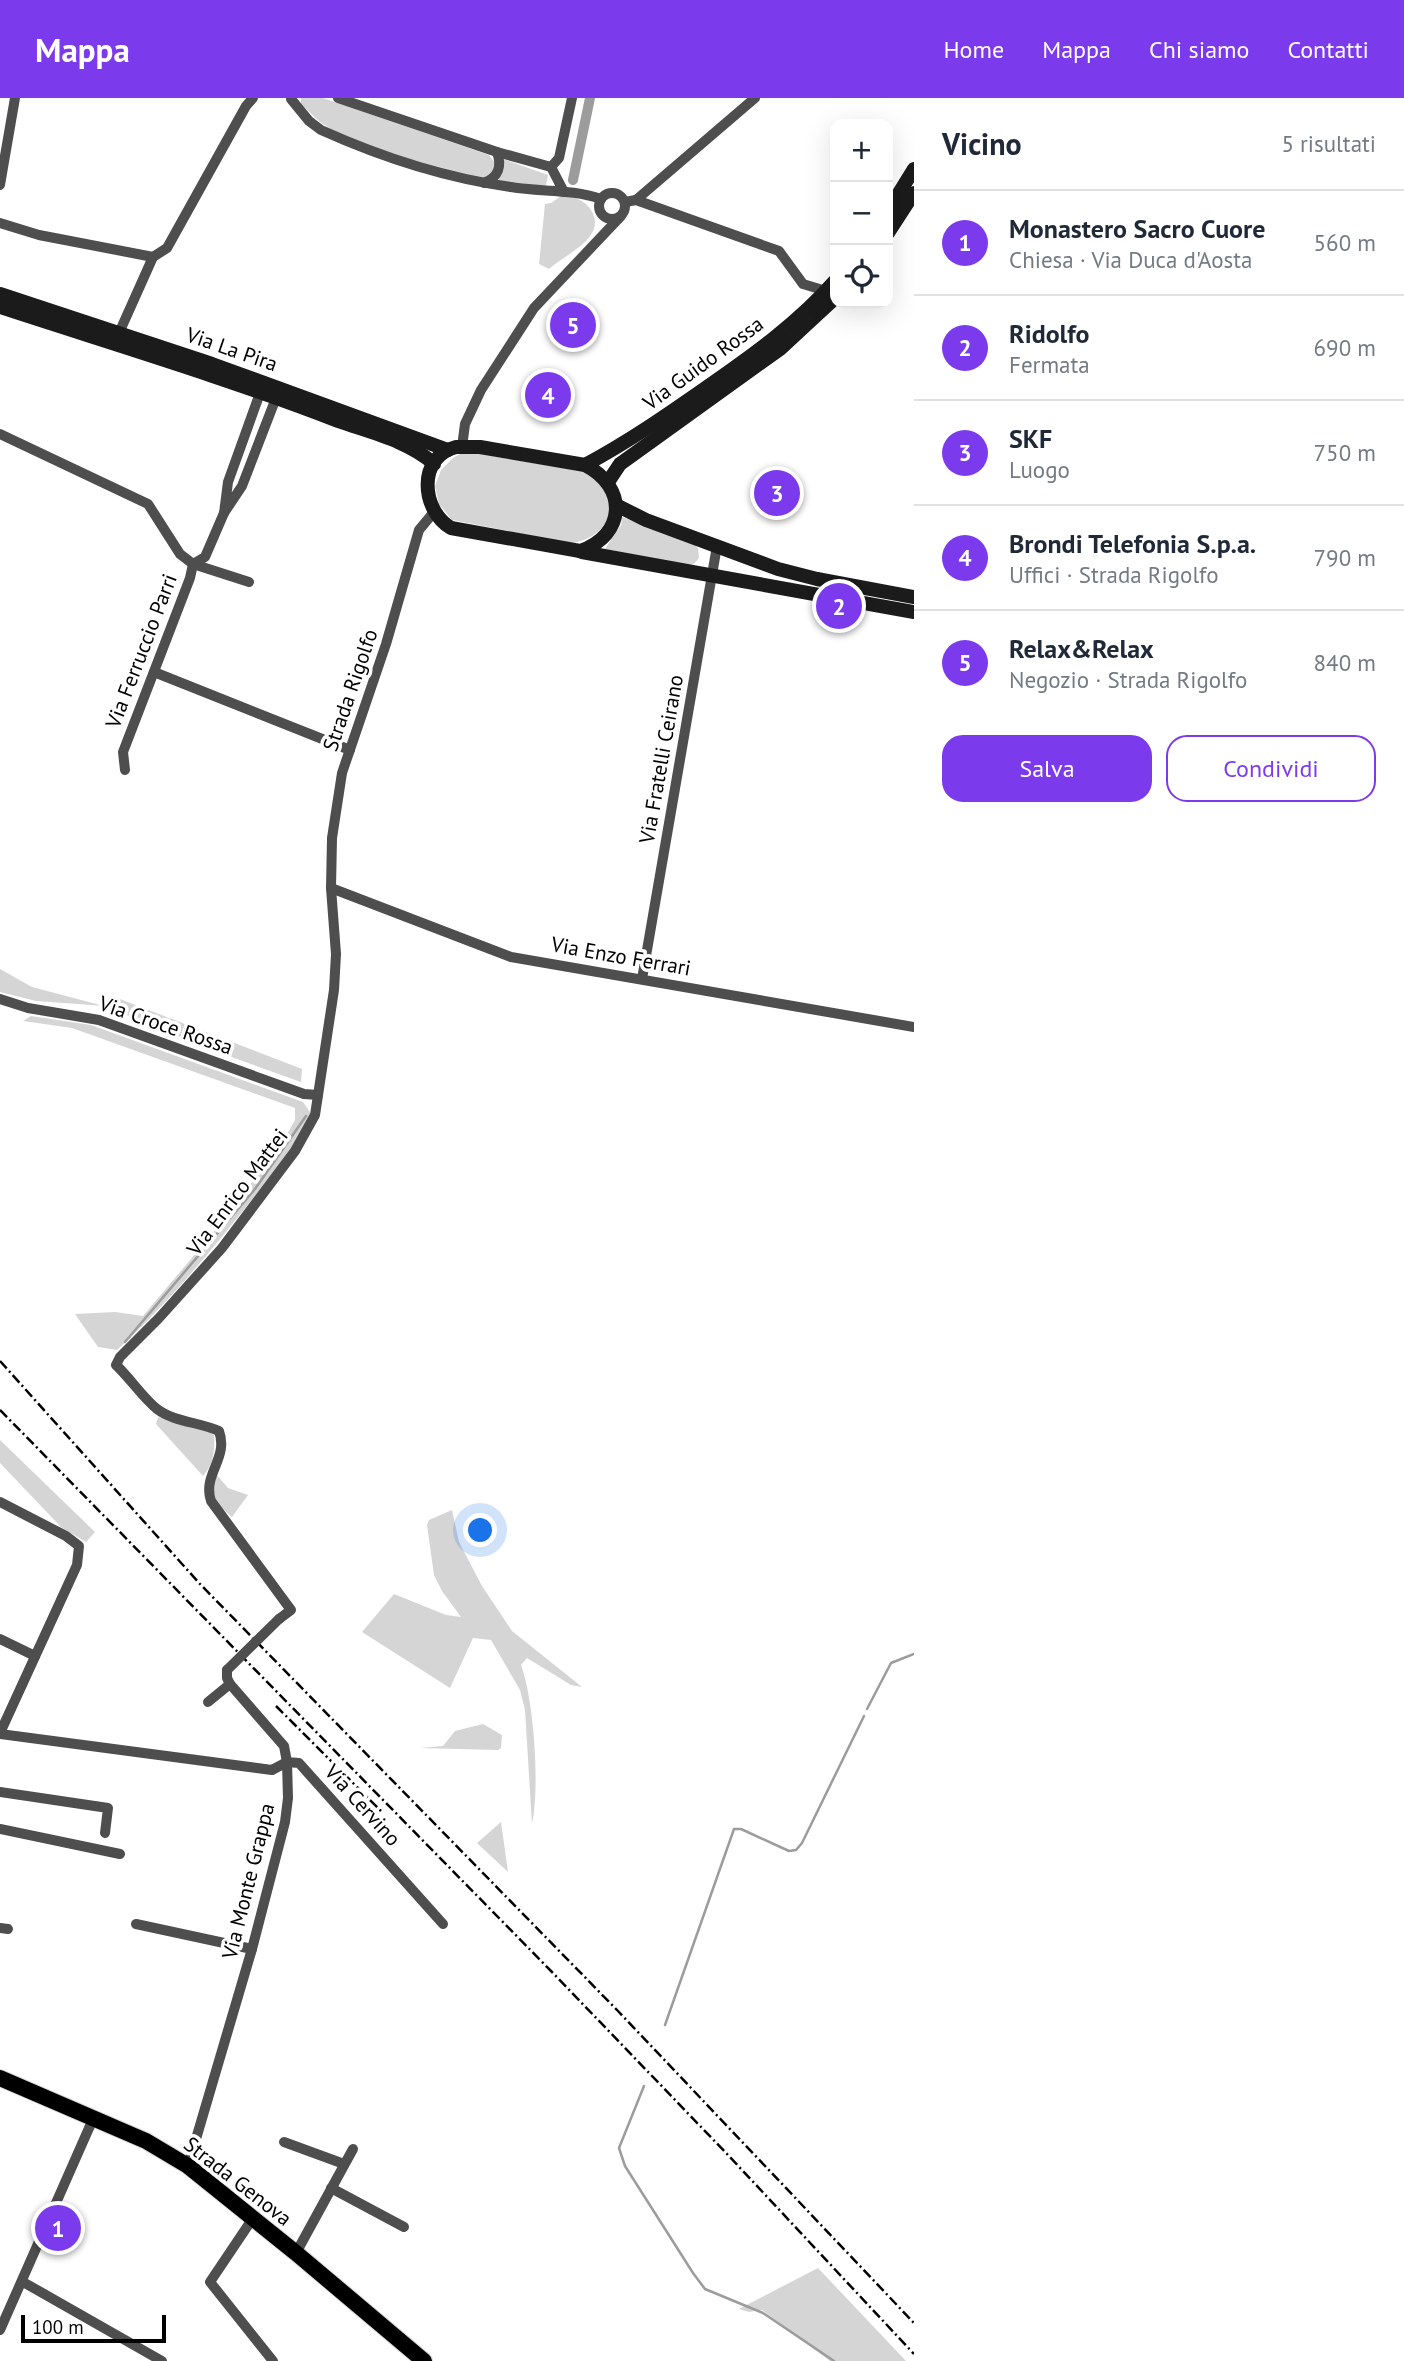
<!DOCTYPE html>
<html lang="it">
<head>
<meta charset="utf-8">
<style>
  :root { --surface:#fff; --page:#f6f6f7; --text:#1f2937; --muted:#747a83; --line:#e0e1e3; --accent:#7c3aed }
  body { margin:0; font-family:"PT Sans",sans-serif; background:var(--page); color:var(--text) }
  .controls { position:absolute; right:21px; top:21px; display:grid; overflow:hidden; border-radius:14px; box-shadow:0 7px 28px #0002 }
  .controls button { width:63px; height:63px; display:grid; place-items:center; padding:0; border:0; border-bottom:2px solid var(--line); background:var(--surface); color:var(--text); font:35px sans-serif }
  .scale { position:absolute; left:21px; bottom:18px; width:145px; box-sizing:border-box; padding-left:7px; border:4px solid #000; border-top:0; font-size:19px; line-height:24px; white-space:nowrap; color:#000; -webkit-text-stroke:5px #fff; paint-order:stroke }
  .you { position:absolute; left:481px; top:1433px; width:24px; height:24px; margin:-18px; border:5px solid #fff; border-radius:50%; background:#1a73e8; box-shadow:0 0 0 10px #1a73e833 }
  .badge { display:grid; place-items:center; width:46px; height:46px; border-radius:50%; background:var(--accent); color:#fff; font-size:23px; font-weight:700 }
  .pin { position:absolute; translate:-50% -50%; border:4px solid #fff; box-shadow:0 2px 7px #0006 }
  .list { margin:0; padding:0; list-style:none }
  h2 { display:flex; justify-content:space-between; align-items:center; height:91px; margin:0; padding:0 28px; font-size:30px }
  h2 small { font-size:23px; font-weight:400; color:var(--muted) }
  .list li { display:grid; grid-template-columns:46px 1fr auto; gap:21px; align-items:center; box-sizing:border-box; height:105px; padding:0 28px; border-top:2px solid var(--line) }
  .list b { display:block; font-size:26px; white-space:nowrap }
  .list p { margin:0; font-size:23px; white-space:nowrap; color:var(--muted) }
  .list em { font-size:23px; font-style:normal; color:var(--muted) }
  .actions { display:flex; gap:14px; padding:21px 28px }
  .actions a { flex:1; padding:16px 0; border:2px solid var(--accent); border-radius:21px; text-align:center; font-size:24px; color:var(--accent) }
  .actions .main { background:var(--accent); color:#fff }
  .icon { flex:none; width:38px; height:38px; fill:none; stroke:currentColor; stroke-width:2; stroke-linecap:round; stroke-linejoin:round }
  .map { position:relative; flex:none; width:914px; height:2263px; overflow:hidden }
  header { display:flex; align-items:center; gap:42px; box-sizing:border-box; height:98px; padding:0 35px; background:var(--accent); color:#fff }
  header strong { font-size:33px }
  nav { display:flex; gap:38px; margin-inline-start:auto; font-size:24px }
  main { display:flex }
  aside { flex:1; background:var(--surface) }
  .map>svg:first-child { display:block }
  .green { fill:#d5d5d5 }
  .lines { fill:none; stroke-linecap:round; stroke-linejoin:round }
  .stream { stroke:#9c9c9c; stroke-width:2.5 }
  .canal { stroke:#9c9c9c; stroke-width:10 }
  .primary-casing { stroke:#dbdbdb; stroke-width:18 }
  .street { stroke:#4e4e4e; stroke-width:10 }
  .secondary { stroke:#1b1b1b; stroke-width:14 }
  .primary { stroke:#000; stroke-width:16 }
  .rail { stroke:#000; stroke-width:2.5; stroke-dasharray:10 3.5 2 3.5; stroke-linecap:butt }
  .street-bridge { stroke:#4e4e4e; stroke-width:10 }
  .labels { text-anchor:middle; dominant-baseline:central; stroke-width:7; stroke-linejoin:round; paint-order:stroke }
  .street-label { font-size:21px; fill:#000; stroke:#fff }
</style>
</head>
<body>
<header>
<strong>Mappa</strong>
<nav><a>Home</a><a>Mappa</a><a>Chi siamo</a><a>Contatti</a></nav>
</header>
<main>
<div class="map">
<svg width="914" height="2263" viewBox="0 0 914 2263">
  <rect width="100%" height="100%" fill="#fff"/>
  <!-- green -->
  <g class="green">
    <polygon points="301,0 323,0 489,57 495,65 495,74 484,80 431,69 340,37 320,24 301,6"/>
    <polygon points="503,61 548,77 546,88 498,83 503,71"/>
    <path d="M561 98C572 98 584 101 591 112 608 140 565 156 549 171L539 166 545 106 551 105Z"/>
    <path d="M462 355H475L586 374C590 377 596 380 600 384 623 412 603 442 570 445L452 422 439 406 435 388 441 372 453 360Z"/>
    <polygon points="622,419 694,446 698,450 699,460 694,466 689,467 605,451 621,427"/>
    <polygon points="0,871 32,889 104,908 112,898 302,971 301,984 209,951 105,908 36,903 0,894"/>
    <path d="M31 918 91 927 303 1004 312 1017C294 1052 271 1078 246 1109 206 1159 165 1208 117 1252L98 1249 75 1216 115 1214 143 1218 216 1131 284 1042 295 1022V1010L72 930 23 923Z"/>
    <path d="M158 1319 197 1327 214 1337C215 1351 214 1366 203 1378L156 1326Z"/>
    <polygon points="0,1342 95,1434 86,1444 61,1429 0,1365"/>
    <path d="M216 1376 228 1390 248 1397 232 1419C214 1403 210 1400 216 1376Z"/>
    <path d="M452 1412 459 1444 482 1488 512 1533 582 1589 571 1587 527 1560 521 1567C534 1602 540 1688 532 1726L525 1612 520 1592 491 1542 473 1540 450 1590 362 1534 394 1496 446 1517 461 1519 442 1493 434 1477 427 1427 429 1422Z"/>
    <polygon points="483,1626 502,1637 501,1650 498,1652 420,1650 443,1648 455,1633"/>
    <polygon points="501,1724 508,1774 477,1745"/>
    <polygon points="818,2170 906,2263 830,2263 762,2212 749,2214 739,2211"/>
  </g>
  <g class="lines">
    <!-- stream -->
    <g class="stream">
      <polyline points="125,1244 255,1091 306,1018"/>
      <polyline points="867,1611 891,1565 914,1556"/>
      <polyline points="665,1927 734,1731 741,1731 789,1753 796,1752 802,1745 864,1618"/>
      <polyline points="644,1988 619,2050 625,2068 693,2175 705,2191 763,2215 834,2263"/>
    </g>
    <!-- canal -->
    <polyline class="canal" points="573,82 590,0"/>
    <defs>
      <polyline id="primary" points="0,1980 146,2043 188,2068 296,2155 424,2263"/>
    </defs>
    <!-- primary casing -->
    <use href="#primary" class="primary-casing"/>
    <!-- street -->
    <g class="street">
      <polyline points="338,0 497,54 551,69 564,94"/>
      <path d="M291 1 309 23 321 32C381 59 445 80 511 89 541 94 572 91 601 101"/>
      <polyline points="551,69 559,60 572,0"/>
      <path d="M484 85C499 79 502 68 497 54"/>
      <polyline points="0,87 15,0"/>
      <circle cx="612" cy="108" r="13"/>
      <polyline points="636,102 755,0"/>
      <polyline points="625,104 636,102 779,153 803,186 826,193"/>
      <polyline points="0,125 39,137 153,159 167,150 246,8 253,0"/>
      <polyline points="119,235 153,159"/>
      <polyline points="260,295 228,384 224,415 242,388 276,300"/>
      <polyline points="0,336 148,406 180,456 193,466 249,484"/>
      <polyline points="462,349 465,326 481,292 534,210 621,118"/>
      <polyline points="154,574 350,652"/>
      <polyline points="125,672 123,654 190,480 193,466 205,459 224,415"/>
      <polyline points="331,790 511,859 914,929"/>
      <polyline points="642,881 717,448"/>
      <polyline points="0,901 28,910 99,922 304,996 318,997"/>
      <polyline points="0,1404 66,1438 79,1448 77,1467 0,1635"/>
      <path d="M279 1521 291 1512 211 1403C202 1376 229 1361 219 1333 199 1324 174 1324 157 1311 143 1300 130 1280 116 1267L120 1259 159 1220 222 1150 295 1053 315 1017 334 892 336 856 331 790 332 740 342 675 386 546 419 432 434 414"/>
      <polyline points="0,1541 35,1558"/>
      <polyline points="227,1572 227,1580 230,1586 284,1648 287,1664 299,1665 443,1826"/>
      <polyline points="208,1604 230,1586"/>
      <polyline points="0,1636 272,1672 287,1664 288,1700 285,1724 252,1851 188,2068"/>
      <polyline points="0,1694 108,1710 105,1735"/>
      <polyline points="0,1731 120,1756"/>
      <polyline points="136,1826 252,1851"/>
      <polyline points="0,1830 8,1831"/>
      <polyline points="284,2044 344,2066"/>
      <polyline points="331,2090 404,2129"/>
      <polyline points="253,2120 210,2184 273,2263"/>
      <polyline points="296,2155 353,2051"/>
      <polyline points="23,2184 162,2263"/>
      <polyline points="0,2232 93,2021"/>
    </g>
    <!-- secondary -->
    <g class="secondary">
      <polyline points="888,113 914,71"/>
      <polyline points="888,135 914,95"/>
      <polyline points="0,196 212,266 448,352"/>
      <path d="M0 209C113 246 227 280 338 323 369 334 409 343 434 366"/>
      <path d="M456 349H480L585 367C628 389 626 437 580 453L451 430C421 412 417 359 456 349Z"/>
      <path d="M585 367C628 344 667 317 707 289 753 257 798 225 835 183"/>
      <polyline points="608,384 620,366 780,251 835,200"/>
      <polyline points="616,407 646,422 778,471 817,481 914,499"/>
      <polyline points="582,454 914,514"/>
    </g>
    <!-- primary -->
    <use href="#primary" class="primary"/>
    <!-- rail -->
    <g class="rail">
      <polyline points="0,1263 200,1486 618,1913 914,2225"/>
      <polyline points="0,1312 551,1873 728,2057 914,2256"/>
      <polyline points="276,1608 383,1715"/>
    </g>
    <!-- street-bridge -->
    <polyline class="street-bridge" points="227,1572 279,1521"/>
  </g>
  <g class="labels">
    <!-- street labels -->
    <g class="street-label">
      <text transform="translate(232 251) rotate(19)">Via La Pira</text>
      <text transform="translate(703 265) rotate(-36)">Via Guido Rossa</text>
      <text transform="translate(141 553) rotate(-69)">Via Ferruccio Parri</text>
      <text transform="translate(350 592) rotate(-71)">Strada Rigolfo</text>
      <text transform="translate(661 661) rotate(-80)">Via Fratelli Ceirano</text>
      <text transform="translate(621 858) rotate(10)">Via Enzo Ferrari</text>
      <text transform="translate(166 927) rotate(19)">Via Croce Rossa</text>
      <text transform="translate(237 1094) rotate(-53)">Via Enrico Mattei</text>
      <text transform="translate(363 1707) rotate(48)">Via Cervino</text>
      <text transform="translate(248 1783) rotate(-76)">Via Monte Grappa</text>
      <text transform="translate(238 2083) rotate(38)">Strada Genova</text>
    </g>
  </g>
</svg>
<div class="controls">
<button>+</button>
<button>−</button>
<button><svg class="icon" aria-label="locate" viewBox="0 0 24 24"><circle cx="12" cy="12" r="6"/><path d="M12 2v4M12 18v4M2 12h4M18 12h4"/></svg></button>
</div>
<div class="scale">100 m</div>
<div class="you"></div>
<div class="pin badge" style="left:58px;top:2130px">1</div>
<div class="pin badge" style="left:839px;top:508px">2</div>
<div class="pin badge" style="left:777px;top:395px">3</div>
<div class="pin badge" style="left:548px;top:297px">4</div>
<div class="pin badge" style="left:573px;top:227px">5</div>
</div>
<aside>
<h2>Vicino<small>5 risultati</small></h2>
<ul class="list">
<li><span class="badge">1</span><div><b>Monastero Sacro Cuore</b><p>Chiesa · Via Duca d'Aosta</p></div><em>560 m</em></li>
<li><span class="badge">2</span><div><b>Ridolfo</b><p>Fermata</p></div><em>690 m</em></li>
<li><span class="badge">3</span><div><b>SKF</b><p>Luogo</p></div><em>750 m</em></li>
<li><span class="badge">4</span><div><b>Brondi Telefonia S.p.a.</b><p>Uffici · Strada Rigolfo</p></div><em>790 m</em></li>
<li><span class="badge">5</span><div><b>Relax&amp;Relax</b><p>Negozio · Strada Rigolfo</p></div><em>840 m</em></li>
</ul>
<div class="actions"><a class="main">Salva</a><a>Condividi</a></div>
</aside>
</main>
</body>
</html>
